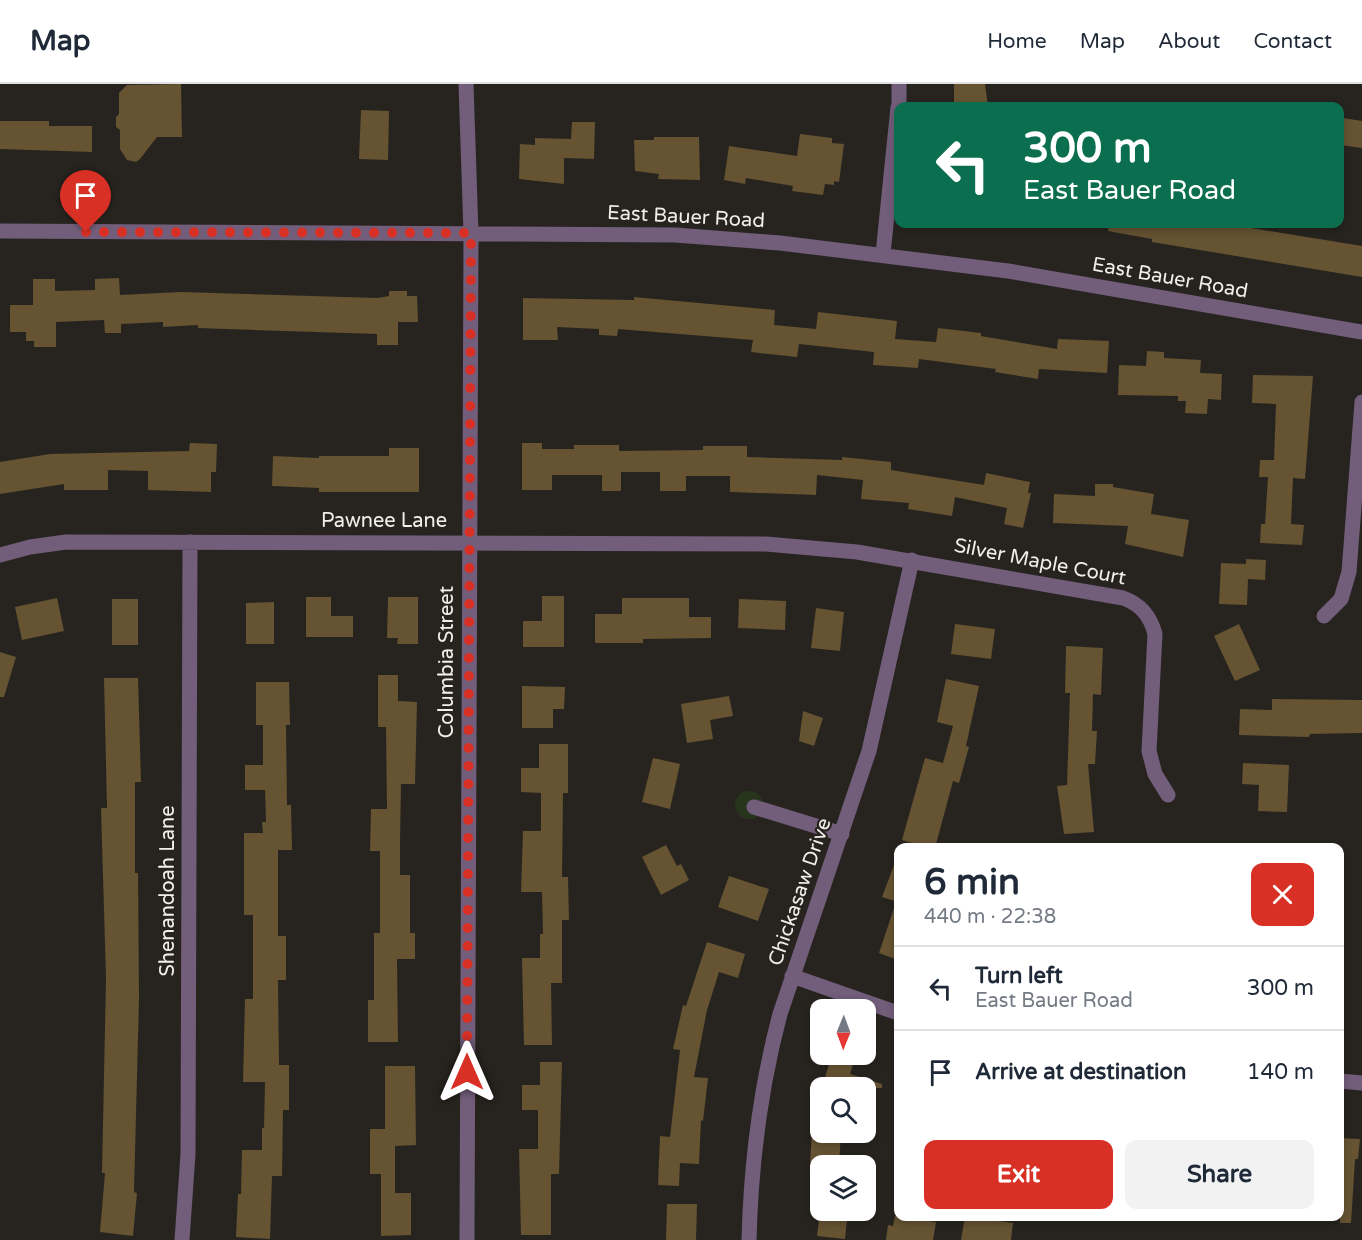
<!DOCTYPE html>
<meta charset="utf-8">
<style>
body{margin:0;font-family:"Varela Round",sans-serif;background:#f2f2f3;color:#1f2937;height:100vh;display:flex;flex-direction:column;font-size:22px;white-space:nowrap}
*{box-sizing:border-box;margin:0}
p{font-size:20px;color:#747a83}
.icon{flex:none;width:33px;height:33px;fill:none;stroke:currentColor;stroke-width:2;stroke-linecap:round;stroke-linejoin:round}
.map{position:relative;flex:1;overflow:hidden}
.details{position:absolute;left:894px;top:759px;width:450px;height:378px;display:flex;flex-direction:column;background:#fff;border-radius:12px;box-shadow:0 3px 9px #0003}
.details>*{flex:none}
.top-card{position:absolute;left:894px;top:18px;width:450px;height:126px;border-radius:12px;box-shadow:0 3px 9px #0003;background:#0b6e4f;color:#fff;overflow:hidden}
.needle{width:39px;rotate:181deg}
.fabs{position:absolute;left:810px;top:915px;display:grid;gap:12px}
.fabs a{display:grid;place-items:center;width:66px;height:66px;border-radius:12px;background:#fff;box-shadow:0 3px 9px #0003;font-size:30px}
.pin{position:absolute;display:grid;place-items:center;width:51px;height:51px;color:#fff;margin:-62px -26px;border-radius:50% 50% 50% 0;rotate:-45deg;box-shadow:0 0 6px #0007}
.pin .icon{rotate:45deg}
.me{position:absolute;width:66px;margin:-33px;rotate:0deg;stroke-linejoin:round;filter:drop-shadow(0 0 4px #0008)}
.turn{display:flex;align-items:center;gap:21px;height:126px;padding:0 30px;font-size:27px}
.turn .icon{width:78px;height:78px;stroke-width:2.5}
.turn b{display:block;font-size:42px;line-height:51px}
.round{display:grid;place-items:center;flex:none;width:63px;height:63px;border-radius:12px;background:#f2f2f3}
.head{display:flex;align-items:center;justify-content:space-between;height:102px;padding:0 30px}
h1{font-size:36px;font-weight:700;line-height:45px}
.primary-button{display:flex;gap:12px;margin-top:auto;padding:12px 30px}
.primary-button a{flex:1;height:69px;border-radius:12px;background:#d93025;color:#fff;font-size:24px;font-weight:700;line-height:69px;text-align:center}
.primary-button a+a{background:#f2f2f3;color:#1f2937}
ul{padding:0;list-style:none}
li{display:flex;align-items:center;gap:18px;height:84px;padding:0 30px;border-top:2px solid #e0e1e3}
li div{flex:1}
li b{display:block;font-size:22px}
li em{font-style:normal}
header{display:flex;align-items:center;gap:36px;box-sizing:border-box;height:84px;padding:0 30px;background:#fff;border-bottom:2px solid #e0e1e3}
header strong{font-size:28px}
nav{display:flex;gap:33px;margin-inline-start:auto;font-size:21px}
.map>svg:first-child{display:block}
</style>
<header>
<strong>Map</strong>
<nav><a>Home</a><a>Map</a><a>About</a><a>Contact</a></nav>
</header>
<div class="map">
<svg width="1362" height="1156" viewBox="0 0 1362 1156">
<rect width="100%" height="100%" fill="#27241f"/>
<path fill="#28351d" d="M735 721a14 14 0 1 1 28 0a14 14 0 1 1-28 0Z"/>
<path fill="#655332" d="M181 0 182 53H157L140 75 136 78 127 76 120 65V46L116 43V33L119 30V9L127 1Z
M954 0H985L988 22H954Z
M361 26 389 27 388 76 359 75Z
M1343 34 1362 37V64L1340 61Z
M0 37H49V42H92V68L0 65Z
M572 38H595L594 75 564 74V100L519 95 520 60 535 61V54L571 55Z
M800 50 832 54V59L844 60 839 98 834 97V101L825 100 823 111 792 107 793 102 746 94 745 100 724 96 729 62 797 72Z
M654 53H699L700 96 658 95 659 90 635 87 634 56H654Z
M1109 140H1226L1362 162V193L1152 158V155L1108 147Z
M119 194 120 211 181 208 377 214 389 212V207H407V212H417L418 238H398V261H377V250L198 244V241L163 243V238L121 240V249H105L104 236 56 238V263H34V257H26V248H10V221H33V195H55V207L95 206V195Z
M634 213 775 226 774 241 816 245 818 228 897 237 895 255 936 258 938 244 981 249V252L1057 265 1058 255 1109 257 1107 289 1039 285 1038 295 995 288 996 285 919 275 918 284 873 281 874 268 799 260 797 273 751 268 753 256 618 245 617 252 599 251V245L557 243 558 256H523V214L634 216Z
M1147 267 1164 268V274L1201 276 1200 289 1222 290 1221 316 1208 315 1207 330 1185 329 1186 317H1178V312L1118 311 1119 281 1146 282Z
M1253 291 1313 292 1305 395 1293 394 1291 440 1304 441 1302 461 1260 459 1261 440H1265L1268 393H1259L1260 376H1274L1276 320 1252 319Z
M190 359 217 360 216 388H211V408L148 406V387L108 386V406H64V400L0 410V378L50 370 189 367Z
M522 359H542V365H574V361H619V367L703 366V362H747V373L842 376V373L891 378V386L984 401 986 389 1030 398 1028 409H1031L1023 444 1004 440 1007 424 955 413 952 432 908 425 909 419 861 415 863 396 817 391 816 411 730 408V392H686V407H660V388H621V407H602V391H552V406H522Z
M389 364H419V408H319V404L272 402 273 372 319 374V372H389Z
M1095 400H1113V403L1154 410 1151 430 1189 436 1183 473 1125 460 1128 442 1053 439 1054 410 1095 412Z
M1246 475 1266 476 1265 496 1248 495 1247 521 1219 520 1221 479 1246 480Z
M542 512H564V563H523V537H542Z
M306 513H331V532H353V553H306Z
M388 513H418V560H397L398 554H387Z
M57 514 64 547 22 556 15 523Z
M622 514H689V533H711V554L643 555V559H595V530H622Z
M112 515H138V561H112Z
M739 515 786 517 785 546 738 544Z
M274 518V560H246V519Z
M816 524 844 528 840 567 811 564Z
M955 540 995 545 991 575 951 570Z
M1239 540 1260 586 1235 597 1214 552Z
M1066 562 1103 564 1101 611 1093 610 1092 647H1097L1095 680H1088L1094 748 1064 750 1057 702 1067 701 1070 609H1065Z
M0 568 16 573 4 613H0Z
M378 591H398V617L417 618 415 700H401L400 758V791H410V849H415V875H397L398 958H368V916H374V849H380V767H370L371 725H387L386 643H378Z
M104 594H138L141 698H135V789H138L139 914 134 1108 137 1109 133 1152 100 1148 105 1089H102L106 894 101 724H107Z
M946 595 979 602 966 662 969 663 959 699 953 697 935 764H928L902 756 925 674 943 679 953 642 937 638Z
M256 598H289L290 641H286L287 721H291L292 766H278V852H286V896H278L279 981H289V1026H283L282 1092H272L270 1155 236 1153 238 1110H241L242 1066H262V1044H264L265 998H243L245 915H253V831H244V749H263L262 738H266L265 706H245V681H263V641H256Z
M522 602 565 603 564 625H553V644H522Z
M729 612 733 632 710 636 713 655 687 659 681 620Z
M1272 615 1362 616V649L1310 650 1309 653 1239 651 1240 625 1272 626Z
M803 627 823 634 814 662 799 657Z
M539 660H568V709H563L562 793H568L569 836H562V899H551L552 961H524L522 874H540V850H543L542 808H521L523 747H541V709L521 708V684H539Z
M653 674 680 680 670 725 642 718Z
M1243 679 1289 681 1287 728 1258 727 1259 701 1242 700Z
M666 761 677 782 681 780 689 796 661 811 642 773Z
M897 773 898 774V818L882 813Z
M729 792 769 805 758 837 718 823Z
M896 818 898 819V876L879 869Z
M707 858 745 870 738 894 719 888 707 926 694 993 708 994 703 1037 701 1036 699 1080 680 1079 679 1102 658 1101 660 1052 670 1053 680 966 673 965 683 921 686 922Z
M832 970 854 977 850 990 882 1000V1004H822Z
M540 978H562L559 1090H551V1151H521L519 1065H538V1026H522V1001H540Z
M385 982H415L416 1061 395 1062V1109H411V1151L381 1152V1090H370V1045H385Z
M812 1048H841L839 1081 810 1079Z
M1340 1054 1360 1055 1358 1075H1355L1351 1139H1340Z
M667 1120H697L696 1156H666Z
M820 1126H848L845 1155 817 1152Z
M895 1132 936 1138 933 1156H886L888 1141 893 1142Z
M965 1132 1013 1139 1011 1156H961Z"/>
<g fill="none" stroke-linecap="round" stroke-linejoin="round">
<path stroke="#725d7a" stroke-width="15" d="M466 0 471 149 467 1156
M899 22V0
M0 147 675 151 780 159 1008 187 1362 248
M883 170 898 23
M0 471 30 463 66 458 766 460 857 468 1123 514C1140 520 1150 531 1155 550L1149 667 1155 690 1168 711
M1324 532 1341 515 1349 488 1362 318
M754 723 842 750
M792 892 898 929
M1340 997 1362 999
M182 1156 188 1070 190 458
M749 1156C751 1078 760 1005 780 930L869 667 912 476"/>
</g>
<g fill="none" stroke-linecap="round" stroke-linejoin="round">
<path stroke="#d93025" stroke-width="10" stroke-dasharray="0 18" d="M86 148 471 149 467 988"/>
</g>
<g text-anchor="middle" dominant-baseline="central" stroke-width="4.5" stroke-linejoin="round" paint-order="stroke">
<g font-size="20" fill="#f1efec" stroke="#27241f">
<text transform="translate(686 133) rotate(3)">East Bauer Road</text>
<text transform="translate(1170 194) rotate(10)">East Bauer Road</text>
<text x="384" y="437">Pawnee Lane</text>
<text transform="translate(1040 478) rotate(11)">Silver Maple Court</text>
<text transform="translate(447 578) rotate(-90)">Columbia Street</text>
<text transform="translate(168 807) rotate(-90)">Shenandoah Lane</text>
<text transform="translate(800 808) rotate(-71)">Chickasaw Drive</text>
</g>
</g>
</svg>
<div class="fabs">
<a><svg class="needle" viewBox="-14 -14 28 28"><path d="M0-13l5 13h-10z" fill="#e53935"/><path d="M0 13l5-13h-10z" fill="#747a83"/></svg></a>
<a><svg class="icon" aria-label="search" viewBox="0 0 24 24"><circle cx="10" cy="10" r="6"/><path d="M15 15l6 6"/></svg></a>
<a><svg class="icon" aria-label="layers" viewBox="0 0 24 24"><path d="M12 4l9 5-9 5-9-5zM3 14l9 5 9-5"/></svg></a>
</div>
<div class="pin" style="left:86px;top:148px;background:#d93025"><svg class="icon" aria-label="arrive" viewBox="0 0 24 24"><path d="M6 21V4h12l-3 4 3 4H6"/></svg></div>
<svg class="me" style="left:467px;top:988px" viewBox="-20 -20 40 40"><path d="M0-17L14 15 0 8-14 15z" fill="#d93025" stroke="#fff" stroke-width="4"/></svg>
<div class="top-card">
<div class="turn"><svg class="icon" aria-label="left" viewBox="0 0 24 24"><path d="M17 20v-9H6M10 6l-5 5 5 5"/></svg><div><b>300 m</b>East Bauer Road</div></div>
</div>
<section class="details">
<div class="head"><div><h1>6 min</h1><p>440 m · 22:38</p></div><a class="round" style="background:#d93025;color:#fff"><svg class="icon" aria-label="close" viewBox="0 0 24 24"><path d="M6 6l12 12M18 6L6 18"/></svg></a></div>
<ul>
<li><svg class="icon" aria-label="left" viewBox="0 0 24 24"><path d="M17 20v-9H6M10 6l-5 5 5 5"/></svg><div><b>Turn left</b><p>East Bauer Road</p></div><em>300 m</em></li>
<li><svg class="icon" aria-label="arrive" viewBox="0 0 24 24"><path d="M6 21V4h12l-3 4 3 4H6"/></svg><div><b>Arrive at destination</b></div><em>140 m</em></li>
</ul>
<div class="primary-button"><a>Exit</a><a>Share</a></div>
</section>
</div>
